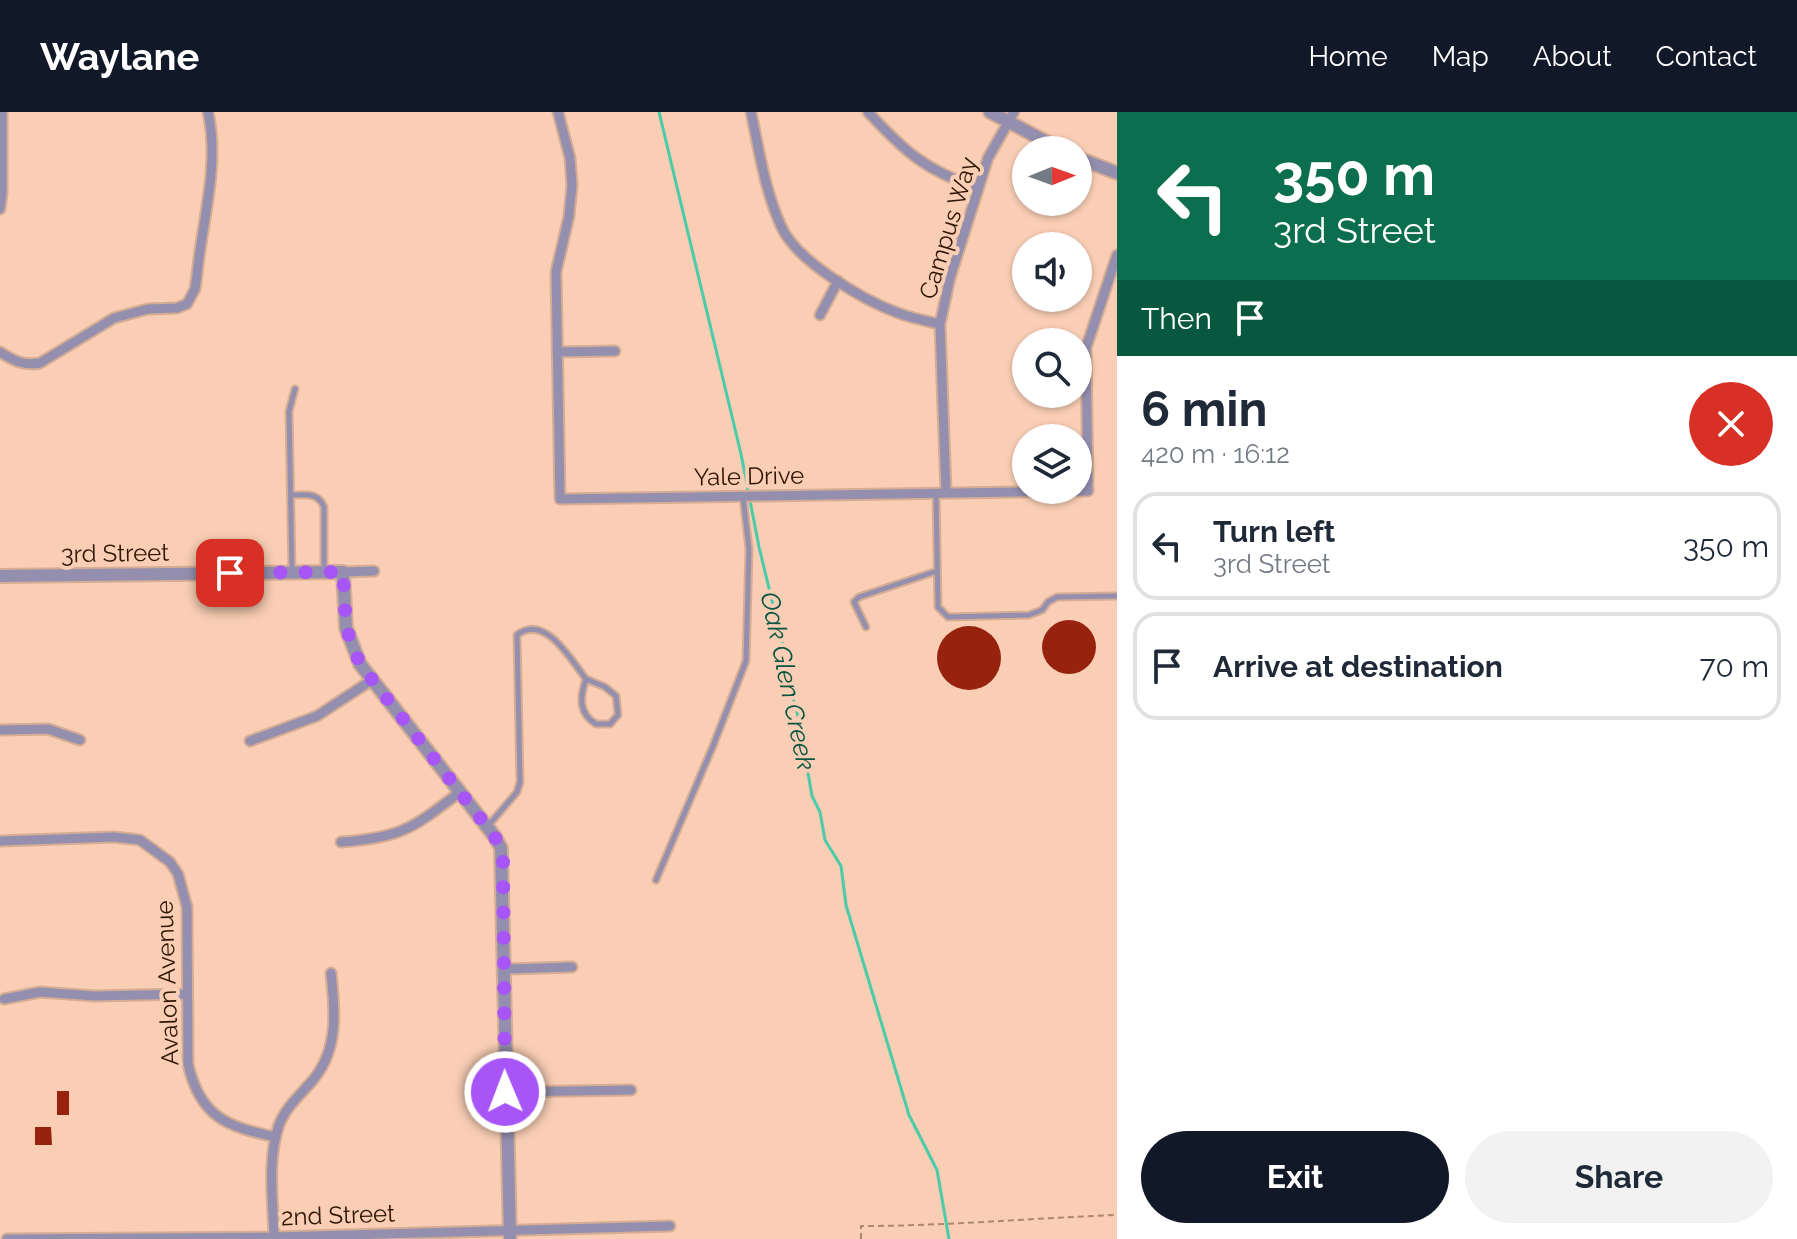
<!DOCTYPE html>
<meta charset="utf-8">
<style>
body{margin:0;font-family:Raleway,sans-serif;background:#f2f2f3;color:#1f2937;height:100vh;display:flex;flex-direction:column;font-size:30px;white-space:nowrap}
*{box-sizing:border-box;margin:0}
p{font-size:26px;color:#747a83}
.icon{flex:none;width:44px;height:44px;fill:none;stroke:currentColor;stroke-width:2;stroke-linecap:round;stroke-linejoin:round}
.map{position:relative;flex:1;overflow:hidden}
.panel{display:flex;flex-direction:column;background:#fff;width:680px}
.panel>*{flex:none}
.guide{background:#0b6e4f;color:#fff;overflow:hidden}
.needle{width:52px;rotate:89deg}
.tools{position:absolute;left:1012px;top:24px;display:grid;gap:16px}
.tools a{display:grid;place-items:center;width:80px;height:80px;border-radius:50%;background:#fff;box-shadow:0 2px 6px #0004;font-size:40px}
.pin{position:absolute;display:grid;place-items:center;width:68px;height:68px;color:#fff;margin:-34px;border-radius:16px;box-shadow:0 4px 12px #0006}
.me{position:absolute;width:88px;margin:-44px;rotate:359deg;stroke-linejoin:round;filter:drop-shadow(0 0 6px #0008)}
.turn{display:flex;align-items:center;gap:28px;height:168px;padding:0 24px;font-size:36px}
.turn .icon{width:104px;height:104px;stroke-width:2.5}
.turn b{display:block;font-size:56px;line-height:68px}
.then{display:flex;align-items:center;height:76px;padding:0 24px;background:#0003;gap:16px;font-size:30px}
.round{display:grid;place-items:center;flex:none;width:84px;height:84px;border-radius:42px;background:#f2f2f3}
.head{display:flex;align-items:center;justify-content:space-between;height:136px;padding:0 24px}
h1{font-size:48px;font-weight:700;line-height:60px}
.button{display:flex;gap:16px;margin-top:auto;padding:16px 24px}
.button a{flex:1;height:92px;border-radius:48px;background:#111827;color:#fff;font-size:32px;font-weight:700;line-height:92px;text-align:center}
.button a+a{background:#f2f2f3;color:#1f2937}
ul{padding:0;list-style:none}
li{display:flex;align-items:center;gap:24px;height:108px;margin:0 16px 12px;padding:0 8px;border:4px solid #e0e1e3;border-radius:24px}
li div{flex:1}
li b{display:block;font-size:30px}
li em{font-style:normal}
header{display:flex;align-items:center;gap:48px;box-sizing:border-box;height:112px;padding:0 40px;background:#111827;color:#fff}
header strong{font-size:38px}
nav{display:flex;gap:44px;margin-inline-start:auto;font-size:28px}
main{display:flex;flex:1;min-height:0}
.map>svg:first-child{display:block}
</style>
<header>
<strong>Waylane</strong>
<nav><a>Home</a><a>Map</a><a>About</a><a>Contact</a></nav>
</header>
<main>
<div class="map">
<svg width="1117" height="1127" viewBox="0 0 1117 1127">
<rect width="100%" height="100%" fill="#f9ceb4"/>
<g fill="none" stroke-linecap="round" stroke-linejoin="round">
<path stroke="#4acba9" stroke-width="3" d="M659 0 741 342 759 435 785 542 787 565 798 604 812 684 820 700 825 728 841 754 846 793 909 1003 937 1058 949 1127"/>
</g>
<path fill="#97230f" d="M1042 535a27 27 0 1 1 54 0a27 27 0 1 1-54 0Z
M937 546a32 32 0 1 1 64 0a32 32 0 1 1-64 0Z
M57 979H69V1003H57Z
M35 1015H51L52 1033H35Z"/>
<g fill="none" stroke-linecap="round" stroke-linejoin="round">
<g stroke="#d5ad94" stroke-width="9">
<path id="service" d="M936 381 938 495 948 505 1029 503 1042 498 1048 490 1057 485 1117 484
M291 383C305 383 318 380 324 395V460
M292 459 289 299 295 277
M866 515 854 490 859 485 937 459
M488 714 517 680 520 670 517 523C545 501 571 548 586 567 580 585 578 601 596 612H610L618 603 616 584 605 575 586 567
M656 768 713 634 746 549 749 437 743 385"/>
</g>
<g stroke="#d5ad94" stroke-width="13">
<path id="minor" d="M558 0 570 46 572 73 569 104 556 160 560 387 1088 379 1086 236 1117 143
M751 0C759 38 765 79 781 114 796 149 863 188 898 201 911 206 926 209 940 212
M868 0C904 39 926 59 978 76
M0 97 2 81V0
M820 203 838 169
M0 240C14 249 24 254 40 251L114 206 148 197 177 196 187 192 195 177 197 163C202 109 220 54 208 0
M557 240 615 239
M946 380 940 212 950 166 988 46 1014 0
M343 460 374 459
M0 618 48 617 80 628
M250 629 317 604 372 568
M0 729 114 725 140 728 170 750 178 762 187 795 188 952C200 1005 227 1015 276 1025
M341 730C401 726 413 716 460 680
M504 857 572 855
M4 887 40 880 95 884 187 882
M505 980 631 978
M274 1125C273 1089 267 1047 279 1013 285 996 301 982 313 968 339 937 335 898 331 861
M7 1127 274 1125 670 1114"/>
</g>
<g stroke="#d5ad94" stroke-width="16">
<path id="tertiary" d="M990 0 1062 38
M1078 46 1117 61
M0 464 343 460 346 516 360 552 495 725 501 736 510 1127"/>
</g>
<path stroke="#ab8771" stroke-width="2" stroke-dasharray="6 4" stroke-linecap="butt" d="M861 1127V1114C947 1114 1032 1106 1117 1103"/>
<use href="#service" stroke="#948fae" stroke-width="5"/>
<use href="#minor" stroke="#948fae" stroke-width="9"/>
<use href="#tertiary" stroke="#948fae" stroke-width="12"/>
</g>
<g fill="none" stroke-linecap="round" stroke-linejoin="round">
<path stroke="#a855f7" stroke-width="14" stroke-dasharray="0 25.2" d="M230 461 343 460 346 516 360 552 495 725 503 748 505 980"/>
</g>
<g text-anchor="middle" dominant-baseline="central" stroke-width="8" stroke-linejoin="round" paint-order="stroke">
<g font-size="24" fill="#2f1605" stroke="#f9ceb4">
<text transform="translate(948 116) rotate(-73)">Campus Way</text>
<text transform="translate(749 364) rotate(-1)">Yale Drive</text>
<text transform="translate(115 441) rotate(-1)">3rd Street</text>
<text transform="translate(167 871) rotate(-92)">Avalon Avenue</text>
<text transform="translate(338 1103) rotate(-2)">2nd Street</text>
</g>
<g font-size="26" font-style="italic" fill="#085442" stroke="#f9ceb4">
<text transform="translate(788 569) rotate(78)">Oak Glen Creek</text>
</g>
</g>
</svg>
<div class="tools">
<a><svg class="needle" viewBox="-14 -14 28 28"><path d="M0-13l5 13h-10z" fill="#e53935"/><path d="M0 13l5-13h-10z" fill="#747a83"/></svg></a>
<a><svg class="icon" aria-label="sound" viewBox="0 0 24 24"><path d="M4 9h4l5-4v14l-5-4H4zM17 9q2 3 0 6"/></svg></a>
<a><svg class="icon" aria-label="search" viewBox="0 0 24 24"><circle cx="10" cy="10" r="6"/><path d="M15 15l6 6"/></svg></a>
<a><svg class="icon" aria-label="layers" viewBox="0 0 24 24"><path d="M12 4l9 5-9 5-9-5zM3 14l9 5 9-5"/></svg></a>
</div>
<div class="pin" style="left:230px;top:461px;background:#d93025"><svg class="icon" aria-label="arrive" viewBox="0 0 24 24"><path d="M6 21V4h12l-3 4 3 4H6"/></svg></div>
<svg class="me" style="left:505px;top:980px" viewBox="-20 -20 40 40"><circle r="17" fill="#a855f7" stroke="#fff" stroke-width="3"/><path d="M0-11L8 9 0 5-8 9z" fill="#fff"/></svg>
</div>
<section class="panel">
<div class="guide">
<div class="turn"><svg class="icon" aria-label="left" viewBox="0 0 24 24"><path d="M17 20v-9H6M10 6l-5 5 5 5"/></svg><div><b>350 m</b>3rd Street</div></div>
<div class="then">Then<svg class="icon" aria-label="arrive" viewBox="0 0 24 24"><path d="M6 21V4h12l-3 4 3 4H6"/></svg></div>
</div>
<div class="head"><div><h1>6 min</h1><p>420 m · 16:12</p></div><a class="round" style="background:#d93025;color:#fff"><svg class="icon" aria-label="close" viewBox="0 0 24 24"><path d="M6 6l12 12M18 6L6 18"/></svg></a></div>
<ul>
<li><svg class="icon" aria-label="left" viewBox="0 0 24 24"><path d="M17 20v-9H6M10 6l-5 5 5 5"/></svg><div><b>Turn left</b><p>3rd Street</p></div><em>350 m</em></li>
<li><svg class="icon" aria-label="arrive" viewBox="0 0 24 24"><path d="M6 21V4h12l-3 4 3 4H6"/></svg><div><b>Arrive at destination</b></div><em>70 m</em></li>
</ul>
<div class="button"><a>Exit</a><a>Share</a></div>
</section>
</main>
